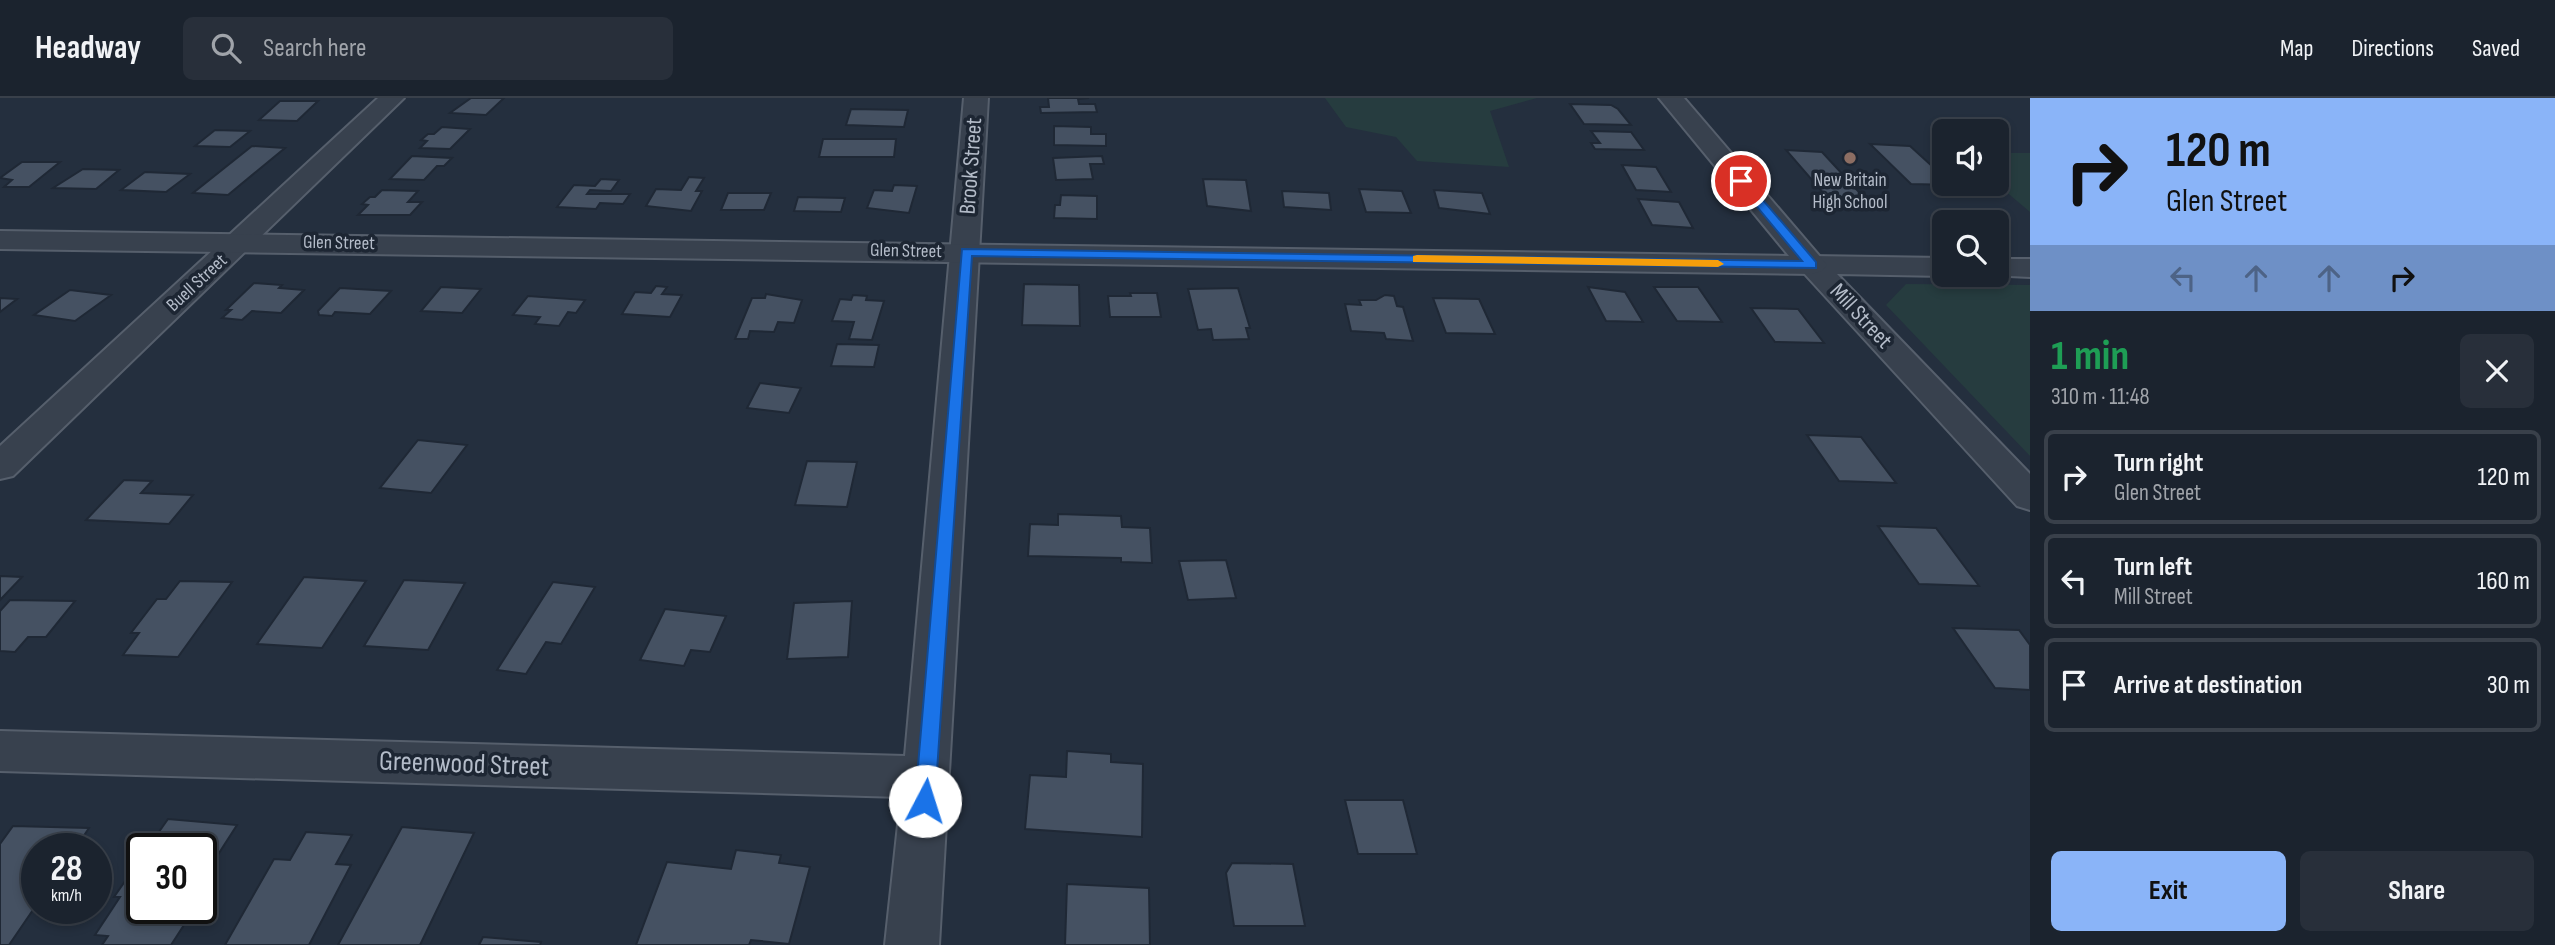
<!DOCTYPE html>
<meta charset="utf-8">
<style>
body{margin:0;font-family:"Sofia Sans Condensed",sans-serif;background:#282f3a;color:#f1f3f6;height:100vh;display:flex;flex-direction:column;font-size:26px;white-space:nowrap}
*{box-sizing:border-box;margin:0}
p{font-size:23px;color:#a0a4aa}
.icon{flex:none;width:38px;height:38px;fill:none;stroke:currentColor;stroke-width:2;stroke-linecap:round;stroke-linejoin:round}
.map{position:relative;flex:1;overflow:hidden}
.details{display:flex;flex-direction:column;background:#1b232e;width:525px}
.details>*{flex:none}
.hud{background:#8ab4f8;color:#111;overflow:hidden}
.controls{position:absolute;left:1932px;top:21px;display:grid;gap:14px}
.controls a{display:grid;place-items:center;width:77px;height:77px;border-radius:10px;background:#1b232e;box-shadow:0 4px 10px #0003,0 0 0 2px #39404a;font-size:35px}
.speed{position:absolute;left:21px;top:735px;display:flex;gap:14px;font-size:35px;font-weight:700;text-align:center}
.speed>*{display:grid;place-content:center;width:91px;height:91px;border-radius:50%;background:#1b232e;box-shadow:0 4px 10px #0003,0 0 0 2px #39404a;line-height:1}
.speed small{font-size:18px;font-weight:400}
.speed .limit{border:4px solid #111;border-radius:10px;background:#fff;color:#111}
.pin{position:absolute;display:grid;place-items:center;width:60px;height:60px;color:#fff;margin:-30px;border:4px solid #fff;border-radius:50%;box-shadow:0 2px 7px #0007}
.me{position:absolute;width:77px;margin:-38px;rotate:5deg;stroke-linejoin:round;filter:drop-shadow(0 0 5px #0008)}
.turn{display:flex;align-items:center;gap:24px;height:147px;padding:0 21px;font-size:32px}
.turn .icon{width:91px;height:91px;stroke-width:2.5}
.turn b{display:block;font-size:49px;line-height:60px}
.lanes{display:flex;align-items:center;height:66px;padding:0 21px;background:#0003;justify-content:center;gap:35px;direction:ltr}
.lanes .off{opacity:.35}
.round{display:grid;place-items:center;flex:none;width:74px;height:74px;border-radius:10px;background:#282f3a}
.headline{display:flex;align-items:center;justify-content:space-between;height:119px;padding:0 21px}
h1{font-size:42px;font-weight:700;line-height:52px;color:#1e9e55}
.action{display:flex;gap:14px;margin-top:auto;padding:14px 21px}
.action a{flex:1;height:80px;border-radius:10px;background:#8ab4f8;color:#111;font-size:28px;font-weight:700;line-height:80px;text-align:center}
.action a+a{background:#282f3a;color:#f1f3f6}
ul{padding:0;list-style:none}
li{display:flex;align-items:center;gap:21px;height:94px;margin:0 14px 10px;padding:0 7px;border:4px solid #39404a;border-radius:10px}
li div{flex:1}
li b{display:block;font-size:26px}
li em{font-style:normal}
header{display:flex;align-items:center;gap:42px;box-sizing:border-box;height:98px;padding:0 35px;background:#1b232e;border-bottom:2px solid #39404a}
header strong{font-size:33px}
nav{display:flex;gap:38px;margin-inline-start:auto;font-size:24px}
.search{width:490px;height:63px;background:#282f3a;display:flex;align-items:center;gap:18px;box-sizing:border-box;padding:0 24px;border-radius:10px;color:#a0a4aa;font-size:26px}
main{display:flex;flex:1;min-height:0}
.map>svg:first-child{display:block}
</style>
<header>
<strong>Headway</strong>
<div class="search"><svg class="icon" aria-label="search" viewBox="0 0 24 24"><circle cx="10" cy="10" r="6"/><path d="M15 15l6 6"/></svg>Search here</div>
<nav><a>Map</a><a>Directions</a><a>Saved</a></nav>
</header>
<main>
<div class="map">
<svg width="2030" height="847" viewBox="0 0 2030 847">
<rect width="100%" height="100%" fill="#242f3e"/>
<path fill="#263c3f" d="M1325 0H1537L1490 13 1509 69 1417 63 1396 39 1346 29Z
M1997 55H2030V114L1997 86Z
M1906 186 2030 187V358L1886 207Z"/>
<path fill="#455162" stroke="#1f2835" stroke-width="2" d="M471 0H504L486 17 450 15Z
M1048 0H1089L1078 1 1079 6H1095L1097 14 1041 15 1040 9H1049Z
M280 3H318L297 23 259 22Z
M1570 6 1611 7 1618 11 1631 27 1584 26Z
M851 11 908 12 904 29 846 27Z
M1054 28 1091 29V36H1106V48L1054 47Z
M442 29 470 31 450 51 420 50 427 43 421 42 428 36H434Z
M215 32 250 33 230 49 195 48Z
M1591 33 1631 34 1644 52 1595 51 1591 45H1600Z
M823 41H896L894 59H819Z
M1870 46 1910 48 1944 79V86L1953 87 1911 86Z
M252 48 285 50 228 97 193 95Z
M1786 52 1822 54 1870 106 1831 104Z
M412 58 452 60 444 68H437L424 82 390 81Z
M1102 58 1104 66H1090L1093 81 1056 82 1053 60Z
M22 64H60L29 89H4L12 82 0 80Z
M1622 67 1656 69 1671 94 1636 92Z
M83 71 119 72 96 91 53 90Z
M145 74 190 76 166 94 121 92Z
M689 79 704 80 696 93H702L691 113 646 108 656 91 681 92Z
M601 81 619 82 611 93 590 92 587 96H630L623 106 600 105 596 111 557 109 574 87 595 88Z
M1203 81 1246 82 1251 113 1207 108Z
M894 87 917 88 909 115 867 110 874 92 892 93Z
M1359 91 1402 93 1411 115 1366 114Z
M382 92 418 93 408 104H422L410 117H358L368 107 362 106 370 99H375Z
M1434 92 1482 95 1490 116 1439 110Z
M1282 93 1329 95 1331 112 1284 109Z
M728 95H771L764 112H721Z
M1061 97 1097 98V121L1054 120 1055 107H1060Z
M798 99 845 100 841 114 794 113Z
M1638 101 1679 104 1693 130 1652 127Z
M254 185 282 187 279 190 304 192 281 215 252 213 242 222 222 220 231 212H226Z
M1024 186 1079 187 1080 228 1022 227Z
M656 188 667 189 662 196 682 197 670 219 622 216 635 194 651 195Z
M441 189 481 191 462 215 421 213Z
M1588 189 1625 194 1643 224 1606 223Z
M1654 189H1698L1722 224 1677 223Z
M340 190 391 193 370 216 335 214 332 218 319 217 318 213Z
M1238 190 1250 230H1246L1249 241 1213 242 1211 231 1198 232 1188 191Z
M70 192 111 197 75 223 34 217Z
M1130 195H1157L1161 219H1110L1108 198H1131Z
M766 196 802 202 794 225 778 224 774 234 750 233 748 241H735L752 200H765Z
M853 197 867 198 866 202 884 203 872 242 849 241 854 224 832 223 840 201 851 202Z
M1385 197 1394 198 1397 208 1403 209 1413 243 1386 241 1384 235 1351 233 1345 206 1361 207 1359 202H1376Z
M528 198 585 202 576 215 568 214 559 228 535 226 540 219 513 217Z
M0 200 17 201 0 214Z
M1433 200 1479 201 1495 236 1446 235Z
M1751 210 1798 211 1824 245 1775 244Z
M837 246 879 247 874 269 831 268Z
M760 285 801 290 789 315 747 310Z
M1807 337 1861 339 1896 385 1839 383Z
M418 342 467 347 431 395 380 390Z
M807 363 857 364 847 409 795 407Z
M124 382 152 383 141 395 193 397 169 426 86 422Z
M1058 416 1121 418 1122 429 1150 430 1152 465 1121 464V460L1028 458 1030 426 1058 427Z
M1878 428 1936 430 1979 488 1919 486Z
M1226 462 1236 500 1188 502 1179 463Z
M0 478 22 479 0 502Z
M304 479 366 483 322 550 257 546Z
M404 482 465 485 428 552 364 548Z
M180 483 232 484 178 559 123 557 139 535H131L157 501H166Z
M553 484 595 489 561 546 546 544 526 576 497 572Z
M10 502 75 503 46 539H28L15 554 0 553V513Z
M852 503 848 559 787 561 794 505Z
M665 511 726 518 710 554 691 552 684 568 640 562Z
M1953 530 2019 532 2030 547V592L1995 590Z
M1067 653 1111 656V664L1143 666 1142 739 1025 731 1030 677 1066 679Z
M1345 702H1403L1417 756H1358Z
M168 721 237 727 201 783V751H147Z
M13 728 89 730 75 751H37V806L9 847H0V746Z
M402 729 474 735 420 847H338Z
M306 734 352 737 336 766 351 767 309 847H225L274 761 290 762Z
M736 752 781 757 779 765 810 769 789 846 751 842 749 847H636L667 764 731 771Z
M142 759V810H195L171 847H102L108 838 95 837 120 799H114Z
M1232 765 1293 766 1305 828H1234L1226 775Z
M1067 786 1149 790 1150 847H1065Z
M483 839 541 844 540 847H479Z"/>
<g fill="none" stroke-linecap="round" stroke-linejoin="round">
<g stroke="#565f6c" stroke-width="4">
<path id="minor" d="M378 0H404L13 378 0 381V348Z
M964 0H988L939 847H885L901 699 0 673V633L905 658Z
M1812 158 1944 160V177H1949L1944 178 1837 176 2030 376V412L2017 408 1802 173 1797 167 1802 161Z
M1997 161H2030V179L1988 177H1997Z"/>
</g>
<g stroke="#565f6c" stroke-width="4">
<path id="tertiary" d="M1659 0H1684L1822 161 1827 167 1822 173 1812 176 0 151V133L1789 158Z"/>
</g>
<use href="#minor" fill="#38414e" fill-rule="evenodd"/>
<use href="#tertiary" fill="#38414e" fill-rule="evenodd"/>
</g>
<path fill="#1a73e8" stroke="#114b97" stroke-width="2" d="M1738 81H1745L1816 164V170L972 158 935 703 932 709 925 712 918 709 915 703 962 151 1802 163 1738 86Z"/>
<path fill="#f59e0b" d="M1417 157 1718 162 1724 166 1718 169 1413 164V158Z"/>
<circle fill="#8d6e63" stroke="#1d2633" stroke-width="2.5" cx="1850" cy="60" r="7"/>
<g text-anchor="middle" dominant-baseline="central" stroke-width="7" stroke-linejoin="round" paint-order="stroke">
<g font-size="19" fill="#b4bcc9" stroke="#1d2633">
<text x="1850" y="82">New Britain<tspan x="1850" dy="22">High School</tspan></text>
</g>
<g font-size="19" fill="#b4bcc9" stroke="#1d2633">
<text transform="translate(339 145) rotate(1)">Glen Street</text>
<text transform="translate(906 153) rotate(1)">Glen Street</text>
<text transform="translate(197 185) rotate(-43)">Buell Street</text>
</g>
<g font-size="23" fill="#b4bcc9" stroke="#1d2633">
<text transform="translate(971 68) rotate(-86)">Brook Street</text>
<text transform="translate(1861 218) rotate(47)">Mill Street</text>
</g>
<g font-size="28" fill="#b4bcc9" stroke="#1d2633">
<text transform="translate(464 666) rotate(2)">Greenwood Street</text>
</g>
</g>
</svg>
<div class="controls">
<a><svg class="icon" aria-label="sound" viewBox="0 0 24 24"><path d="M4 9h4l5-4v14l-5-4H4zM17 9q2 3 0 6"/></svg></a>
<a><svg class="icon" aria-label="search" viewBox="0 0 24 24"><circle cx="10" cy="10" r="6"/><path d="M15 15l6 6"/></svg></a>
</div>
<div class="speed"><div>28<small>km/h</small></div><div class="limit">30</div></div>
<div class="pin" style="left:1741px;top:83px;background:#d93025"><svg class="icon" aria-label="arrive" viewBox="0 0 24 24"><path d="M6 21V4h12l-3 4 3 4H6"/></svg></div>
<svg class="me" style="left:925px;top:703px" viewBox="-20 -20 40 40"><circle r="19" fill="#fff"/><path d="M0-13L10 11 0 6-10 11z" fill="#1a73e8"/></svg>
</div>
<section class="details">
<div class="hud">
<div class="turn"><svg class="icon" aria-label="right" viewBox="0 0 24 24"><path d="M7 20v-9h11M14 6l5 5-5 5"/></svg><div><b>120 m</b>Glen Street</div></div>
<div class="lanes"><svg class="icon off" aria-label="left" viewBox="0 0 24 24"><path d="M17 20v-9H6M10 6l-5 5 5 5"/></svg><svg class="icon off" aria-label="ahead" viewBox="0 0 24 24"><path d="M12 20V5M6 11l6-6 6 6"/></svg><svg class="icon off" aria-label="ahead" viewBox="0 0 24 24"><path d="M12 20V5M6 11l6-6 6 6"/></svg><svg class="icon" aria-label="right" viewBox="0 0 24 24"><path d="M7 20v-9h11M14 6l5 5-5 5"/></svg></div>
</div>
<div class="headline"><div><h1>1 min</h1><p>310 m · 11:48</p></div><a class="round"><svg class="icon" aria-label="close" viewBox="0 0 24 24"><path d="M6 6l12 12M18 6L6 18"/></svg></a></div>
<ul>
<li><svg class="icon" aria-label="right" viewBox="0 0 24 24"><path d="M7 20v-9h11M14 6l5 5-5 5"/></svg><div><b>Turn right</b><p>Glen Street</p></div><em>120 m</em></li>
<li><svg class="icon" aria-label="left" viewBox="0 0 24 24"><path d="M17 20v-9H6M10 6l-5 5 5 5"/></svg><div><b>Turn left</b><p>Mill Street</p></div><em>160 m</em></li>
<li><svg class="icon" aria-label="arrive" viewBox="0 0 24 24"><path d="M6 21V4h12l-3 4 3 4H6"/></svg><div><b>Arrive at destination</b></div><em>30 m</em></li>
</ul>
<div class="action"><a>Exit</a><a>Share</a></div>
</section>
</main>
